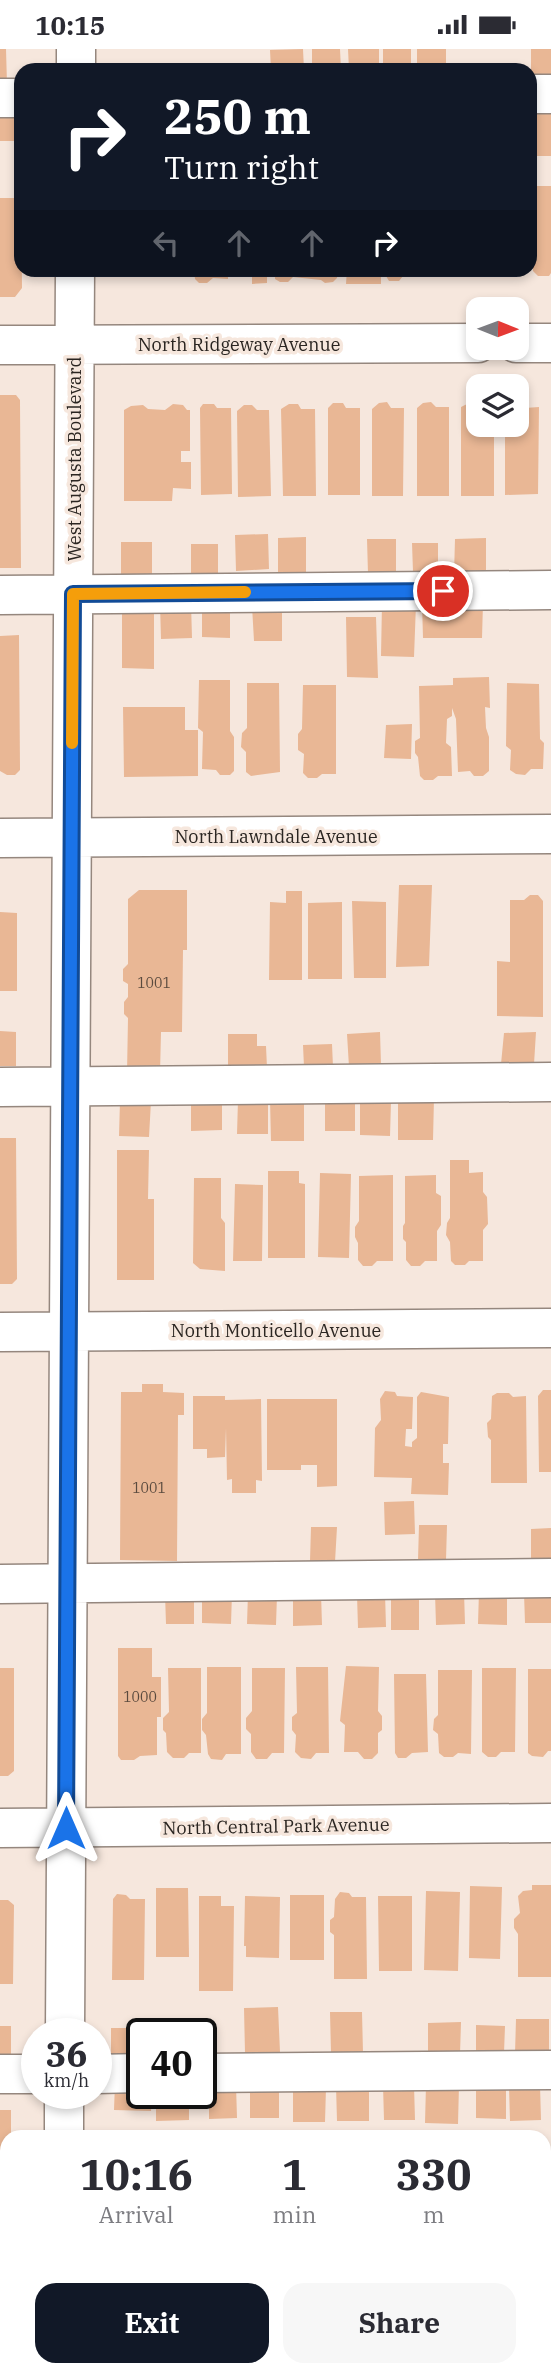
<!DOCTYPE html>
<style>
body{margin:0;font-family:"IBM Plex Serif",serif;background:#f7f7f7;color:#2b2b33;height:100vh;display:flex;flex-direction:column;font-size:26px;white-space:nowrap}
*{box-sizing:border-box;margin:0}
p{font-size:23px;color:#7c7c81}
.icon{flex:none;width:38px;height:38px;fill:none;stroke:currentColor;stroke-width:2;stroke-linecap:round;stroke-linejoin:round}
.map{position:relative;flex:1;overflow:hidden}
.sheet{position:absolute;left:0px;top:2081px;width:551px;height:247px;display:flex;flex-direction:column;background:#fff;border-radius:21px 21px 0 0;box-shadow:0 4px 10px #0003}
.sheet>*{flex:none}
.top-card{position:absolute;left:14px;top:14px;width:523px;height:214px;border-radius:21px;box-shadow:0 4px 10px #0003;background:#111827;color:#fff;overflow:hidden}
.needle{width:46px;rotate:91deg}
.controls{position:absolute;left:466px;top:248px;display:grid;gap:14px}
.controls a{display:grid;place-items:center;width:63px;height:63px;border-radius:14px;background:#fff;box-shadow:0 4px 10px #0003;font-size:35px}
.speed{position:absolute;left:21px;top:1969px;display:flex;gap:14px;font-size:35px;font-weight:700;text-align:center}
.speed>*{display:grid;place-content:center;width:91px;height:91px;border-radius:50%;background:#fff;box-shadow:0 4px 10px #0003;line-height:1}
.speed small{font-size:18px;font-weight:400}
.speed .limit{border:4px solid #111;border-radius:10px;background:#fff;color:#111}
.pin{position:absolute;display:grid;place-items:center;width:60px;height:60px;color:#fff;margin:-30px;border:4px solid #fff;border-radius:50%;box-shadow:0 2px 7px #0007}
.me{position:absolute;width:77px;margin:-38px;rotate:0deg;stroke-linejoin:round;filter:drop-shadow(0 0 5px #0008)}
.turn{display:flex;align-items:center;gap:24px;height:147px;padding:0 35px;font-size:32px}
.turn .icon{width:91px;height:91px;stroke-width:2.5}
.turn b{display:block;font-size:49px;line-height:60px}
.lanes{display:flex;align-items:center;height:66px;padding:0 35px;background:#0003;justify-content:center;gap:35px;direction:ltr}
.lanes .off{opacity:.35}
.eta{display:flex;justify-content:space-evenly;align-items:center;height:119px;text-align:center}
.eta b{font-size:42px;font-weight:800;line-height:49px}
.primary-button{display:flex;gap:14px;margin-top:auto;padding:14px 35px}
.primary-button a{flex:1;height:80px;border-radius:21px;background:#111827;color:#fff;font-size:28px;font-weight:800;line-height:80px;text-align:center}
.primary-button a+a{background:#f7f7f7;color:#2b2b33}
.status{display:flex;justify-content:space-between;align-items:center;height:49px;padding:0 35px;background:#fff;direction:ltr}
.status svg{height:19px;fill:currentColor}
.map>svg:first-child{display:block}
</style>
<div class="status"><b>10:15</b><svg viewBox="0 0 49 12"><path d="M0 12V9h3v3zM5 12V6h3v6zM10 12V3h3v9zM15 12V0h3v12zM26 1h20v11H26zM47 4h2v5h-2z"/></svg></div>
<div class="map">
<svg width="551" height="2326" viewBox="0 0 551 2326">
<rect width="100%" height="100%" fill="#f6e7dd"/>
<path fill="#e9b795" d="M0 0H6L7 35H0Z
M303 0 304 21H271L270 1Z
M312 0H340L341 21H312Z
M348 0H379V21H349Z
M383 0H411V21H383Z
M417 0H446V21H417Z
M531 0H551V31L531 30Z
M534 60H551V107H533Z
M0 64H21V92H0Z
M533 137H551V224L549 227H538L533 222Z
M0 149H21L22 239 15 248H0Z
M194 220H228V230L213 229 207 234H199L195 230Z
M235 220H267V234L252 235V225L235 226Z
M275 220H338L337 229 333 233 325 234 321 231 293 228 288 233H280L275 230Z
M347 220H381V235H346Z
M386 220H417V227H403L399 232H389L386 227Z
M0 346H16L20 351 21 519H0Z
M387 353 391 359H404L403 447H372V360L379 354Z
M431 353 436 358H449V447H417V359L423 354Z
M333 354H343L346 359H360V446H328V359Z
M476 354 478 357V376H494V447H461V358L467 355Z
M173 355 183 356 187 361H190V402H181V413H191V440L173 439 172 452H124V361L131 357 143 356 148 360 165 361Z
M203 355H214L217 359H231L232 445 201 446 200 359Z
M289 355H298L301 360H315L316 447H283L281 360Z
M516 355H522L525 359 539 358 538 445 505 446V376H516Z
M244 356H252L257 361H269L271 447 238 448 237 362Z
M268 485 269 520 236 522 235 486Z
M306 488V525L278 526V489Z
M486 489V526L454 525 455 490Z
M367 490H396V525H368Z
M121 493H152V527L121 528Z
M412 494H438V523H413Z
M191 495H218V527H191Z
M191 554 192 589 161 590 160 555Z
M382 554 416 555 414 608 381 607Z
M422 554H483L482 589H423Z
M122 555 154 556V620L122 619Z
M202 556 230 557V589L202 588Z
M282 556V592H254L252 557Z
M346 568H376L378 629 347 628Z
M19 586 20 721 15 726H7L0 722V587Z
M489 628 490 659 485 658 486 679 489 688V722L483 727H474L470 722 458 723 456 670 452 659V667L447 670 446 694 451 698 452 727H438L433 731H424L420 727 418 708 415 704V692L420 689 419 637 453 636V629Z
M199 631H230V682L234 688V722L230 726H220L216 721 202 720 203 683 198 679Z
M247 634H279L280 723 251 727 246 723V703L241 698 242 684 247 679Z
M507 634 539 635 540 690 544 694 543 720H531L525 726 516 725 510 721 511 701 506 697Z
M303 636H336V725H322L317 729H308L303 724 304 705 298 701V685L302 680Z
M123 658H185V681H198V727L124 728Z
M412 675 411 710 384 709 386 676Z
M399 836H432L429 917 396 918Z
M139 841H187V901H183L182 983H161L160 1024H127L128 969 124 965V953L128 948V935L123 932V920L128 915V850Z
M286 842H302V931H269L270 853 286 854Z
M530 846H538L543 852V968L497 967V912L510 913V851H524Z
M352 852 386 853V929H354Z
M342 853V930H308V854Z
M0 863 17 864V942H0Z
M0 982 16 983V1017H0Z
M380 983 381 1016 349 1018 347 985Z
M536 983 534 1015H501L504 984Z
M228 985H257V997H266L267 1019H228Z
M332 995 333 1018H304L303 996Z
M325 1048H355V1082H325Z
M398 1048 434 1049 433 1091H398Z
M304 1049V1092H271L270 1050Z
M238 1051H268V1085H237Z
M120 1052H151L149 1088 119 1087Z
M222 1052V1081L191 1082V1053Z
M360 1052H391L390 1087 360 1086Z
M0 1089H16L17 1230 12 1235H0Z
M117 1101H149L148 1150H154V1231H117Z
M450 1111H469V1124L483 1123V1143L487 1148 488 1175 483 1181V1212H469L465 1216H455L451 1212 450 1193 446 1186 447 1174 450 1169Z
M268 1122H299V1134L305 1135V1209H268Z
M320 1124 351 1125 349 1209 318 1208Z
M393 1126V1212H377L372 1217H363L358 1211V1194L355 1188V1178L359 1172V1127Z
M436 1126V1144L441 1147V1176L437 1182V1212H425L420 1217H411L406 1211V1193L403 1190V1177L405 1174V1127Z
M194 1129H221V1169L225 1174V1222L200 1220 193 1214Z
M235 1135 263 1136 262 1212H233Z
M142 1335H163V1343L184 1344V1366H178L177 1512 120 1511 121 1343H142Z
M543 1341H551V1423H539L538 1347Z
M385 1342 395 1343 397 1347 413 1348 412 1380H406L405 1397 412 1398V1393L417 1389V1348L421 1343 449 1348 448 1395H443V1414H449L448 1446 411 1445 412 1429 374 1428 375 1379 381 1371 380 1350Z
M497 1344H509L513 1348 526 1347 527 1434H491V1391L488 1388 487 1374 491 1370 492 1347Z
M193 1347H225V1351L261 1350 262 1432 256 1431V1444H232V1430L227 1431 226 1379 225 1408 207 1409V1400H193Z
M267 1350H337V1437L317 1438V1416H301V1421H267Z
M414 1452 415 1485 385 1486 384 1453Z
M419 1476H447L446 1511H418Z
M311 1478H337L335 1513 310 1512Z
M551 1479V1510L531 1511V1480Z
M479 1542 507 1543V1576L478 1575Z
M202 1543 232 1544 231 1575 202 1574Z
M464 1543 465 1575 436 1576 435 1544Z
M194 1544V1575H166L165 1545Z
M248 1544 277 1546 276 1576 247 1575Z
M293 1544H321L322 1576 293 1577Z
M385 1544 386 1578 358 1579 357 1546Z
M524 1544H551V1574H525Z
M419 1545V1581H391V1546Z
M118 1599H152V1628H161V1668H157V1706L140 1707 134 1711H121L118 1707Z
M346 1617 379 1618 378 1662 382 1667V1681L378 1684V1704L372 1710H364L358 1703H344L345 1676 340 1672Z
M207 1618H241V1705H226L222 1711 211 1710 208 1705 206 1686 202 1681V1670L207 1664Z
M296 1618H328L329 1704H316L311 1710 301 1709 295 1703 296 1686 292 1681V1668L297 1664Z
M0 1619H14V1722L8 1727H0Z
M168 1619H201V1704H189L184 1709H173L167 1703 166 1684 163 1681V1669L169 1663Z
M252 1619H285L284 1704H272L267 1710H256L251 1703V1685L246 1680V1669L252 1662Z
M482 1619H516L515 1703H501L496 1708H488L482 1703Z
M528 1620H551V1702H548L543 1708 532 1707 528 1704Z
M438 1621H472L471 1705 458 1704 453 1708H444L439 1704 438 1685 433 1681 434 1670 438 1666Z
M394 1625H426L428 1703 412 1704 406 1709H398L395 1704Z
M532 1836H551V1928H518V1885L514 1879V1870L520 1864 518 1847 523 1842 532 1841Z
M470 1837 502 1838 500 1910 469 1909Z
M156 1839H188L189 1908H156Z
M426 1842 460 1843 458 1922 424 1921Z
M340 1843 349 1844 352 1848H366L367 1930H334V1886L330 1883V1871L334 1868 335 1850Z
M117 1845 126 1846 130 1850H145L144 1931H112L113 1850Z
M290 1846H324V1911H290Z
M199 1847H221V1857H234L233 1942H199Z
M245 1847 280 1848 279 1909 246 1908V1897H244Z
M378 1847H412V1922H379Z
M0 1851H8L14 1856 13 1935H0Z
M278 1958 280 2003 245 2004 244 1959Z
M330 1963H362L363 2004H331Z
M516 1970H549V2005H515Z
M461 1973 460 2005 428 2006V1974Z
M476 1976 505 1977 504 2004H476Z
M0 1977H11V2009H0Z
M111 1979H143L142 2010H111Z
M115 2034 142 2035V2044H152L151 2062 114 2061Z
M236 2036 237 2069 209 2070V2037Z
M369 2036V2072H337L336 2037Z
M383 2036H414L415 2071H384Z
M426 2036H459L458 2075 425 2074Z
M476 2036H506V2070L476 2069Z
M540 2036 541 2071 510 2072 509 2037Z
M250 2038H279V2069H250Z
M293 2038 326 2039 325 2073H293Z
M156 2044H189V2071L156 2072Z
M0 2061H11V2088H7V2198H0Z
M544 2110H551L549 2191H544Z"/>
<g fill="none" stroke-linecap="round" stroke-linejoin="round">
<g stroke="#95877e" stroke-width="41">
<path id="minor" d="M76 21V0
M530 45H551
M0 49H21
M516 294H551
M0 296 478 294
M0 546 551 541
M0 789 551 785
M0 1038 551 1033
M0 1283 551 1279
M0 1535 551 1529
M0 1779 551 1774
M65 1984 75 220
M201 2024 551 2021
M0 2025H37
M96 2025 142 2024
M64 2088V2044
M544 2267H551
M0 2269H7
M62 2326V2320"/>
</g>
<use href="#minor" stroke="#fff" stroke-width="38"/>
</g>
<g fill="none" stroke-linecap="round" stroke-linejoin="round">
<g stroke="#114b97" stroke-width="18">
<path id="route" d="M66 1779 73 545 443 542"/>
</g>
<use href="#route" stroke="#1a73e8" stroke-width="12"/>
<path stroke="#f59e0b" stroke-width="12" d="M72 694 73 545 245 543"/>
</g>
<g text-anchor="middle" dominant-baseline="central" stroke-width="7" stroke-linejoin="round" paint-order="stroke">
<g font-size="14" fill="#5a4a3e">
<text x="154" y="934">1001</text>
<text x="149" y="1439">1001</text>
<text x="140" y="1648">1000</text>
</g>
<g font-size="18" fill="#2a2521" stroke="#f6e7dd">
<text x="239" y="295">North Ridgeway Avenue</text>
<text transform="translate(74 410) rotate(-90)">West Augusta Boulevard</text>
<text x="276" y="787">North Lawndale Avenue</text>
<text x="276" y="1281">North Monticello Avenue</text>
<text transform="translate(276 1777) rotate(-1)">North Central Park Avenue</text>
</g>
</g>
</svg>
<div class="controls">
<a><svg class="needle" viewBox="-14 -14 28 28"><path d="M0-13l5 13h-10z" fill="#e53935"/><path d="M0 13l5-13h-10z" fill="#7c7c81"/></svg></a>
<a><svg class="icon" aria-label="layers" viewBox="0 0 24 24"><path d="M12 4l9 5-9 5-9-5zM3 14l9 5 9-5"/></svg></a>
</div>
<div class="speed"><div>36<small>km/h</small></div><div class="limit">40</div></div>
<div class="pin" style="left:443px;top:542px;background:#d93025"><svg class="icon" aria-label="arrive" viewBox="0 0 24 24"><path d="M6 21V4h12l-3 4 3 4H6"/></svg></div>
<svg class="me" style="left:66px;top:1779px" viewBox="-20 -20 40 40"><path d="M0-17L14 15 0 8-14 15z" fill="#1a73e8" stroke="#fff" stroke-width="4"/></svg>
<div class="top-card">
<div class="turn"><svg class="icon" aria-label="right" viewBox="0 0 24 24"><path d="M7 20v-9h11M14 6l5 5-5 5"/></svg><div><b>250 m</b>Turn right</div></div>
<div class="lanes"><svg class="icon off" aria-label="left" viewBox="0 0 24 24"><path d="M17 20v-9H6M10 6l-5 5 5 5"/></svg><svg class="icon off" aria-label="ahead" viewBox="0 0 24 24"><path d="M12 20V5M6 11l6-6 6 6"/></svg><svg class="icon off" aria-label="ahead" viewBox="0 0 24 24"><path d="M12 20V5M6 11l6-6 6 6"/></svg><svg class="icon" aria-label="right" viewBox="0 0 24 24"><path d="M7 20v-9h11M14 6l5 5-5 5"/></svg></div>
</div>
<section class="sheet">
<div class="eta">
<div><b>10:16</b><p>Arrival</p></div>
<div><b>1</b><p>min</p></div>
<div><b>330</b><p>m</p></div>
</div>
<div class="primary-button"><a>Exit</a><a>Share</a></div>
</section>
</div>
